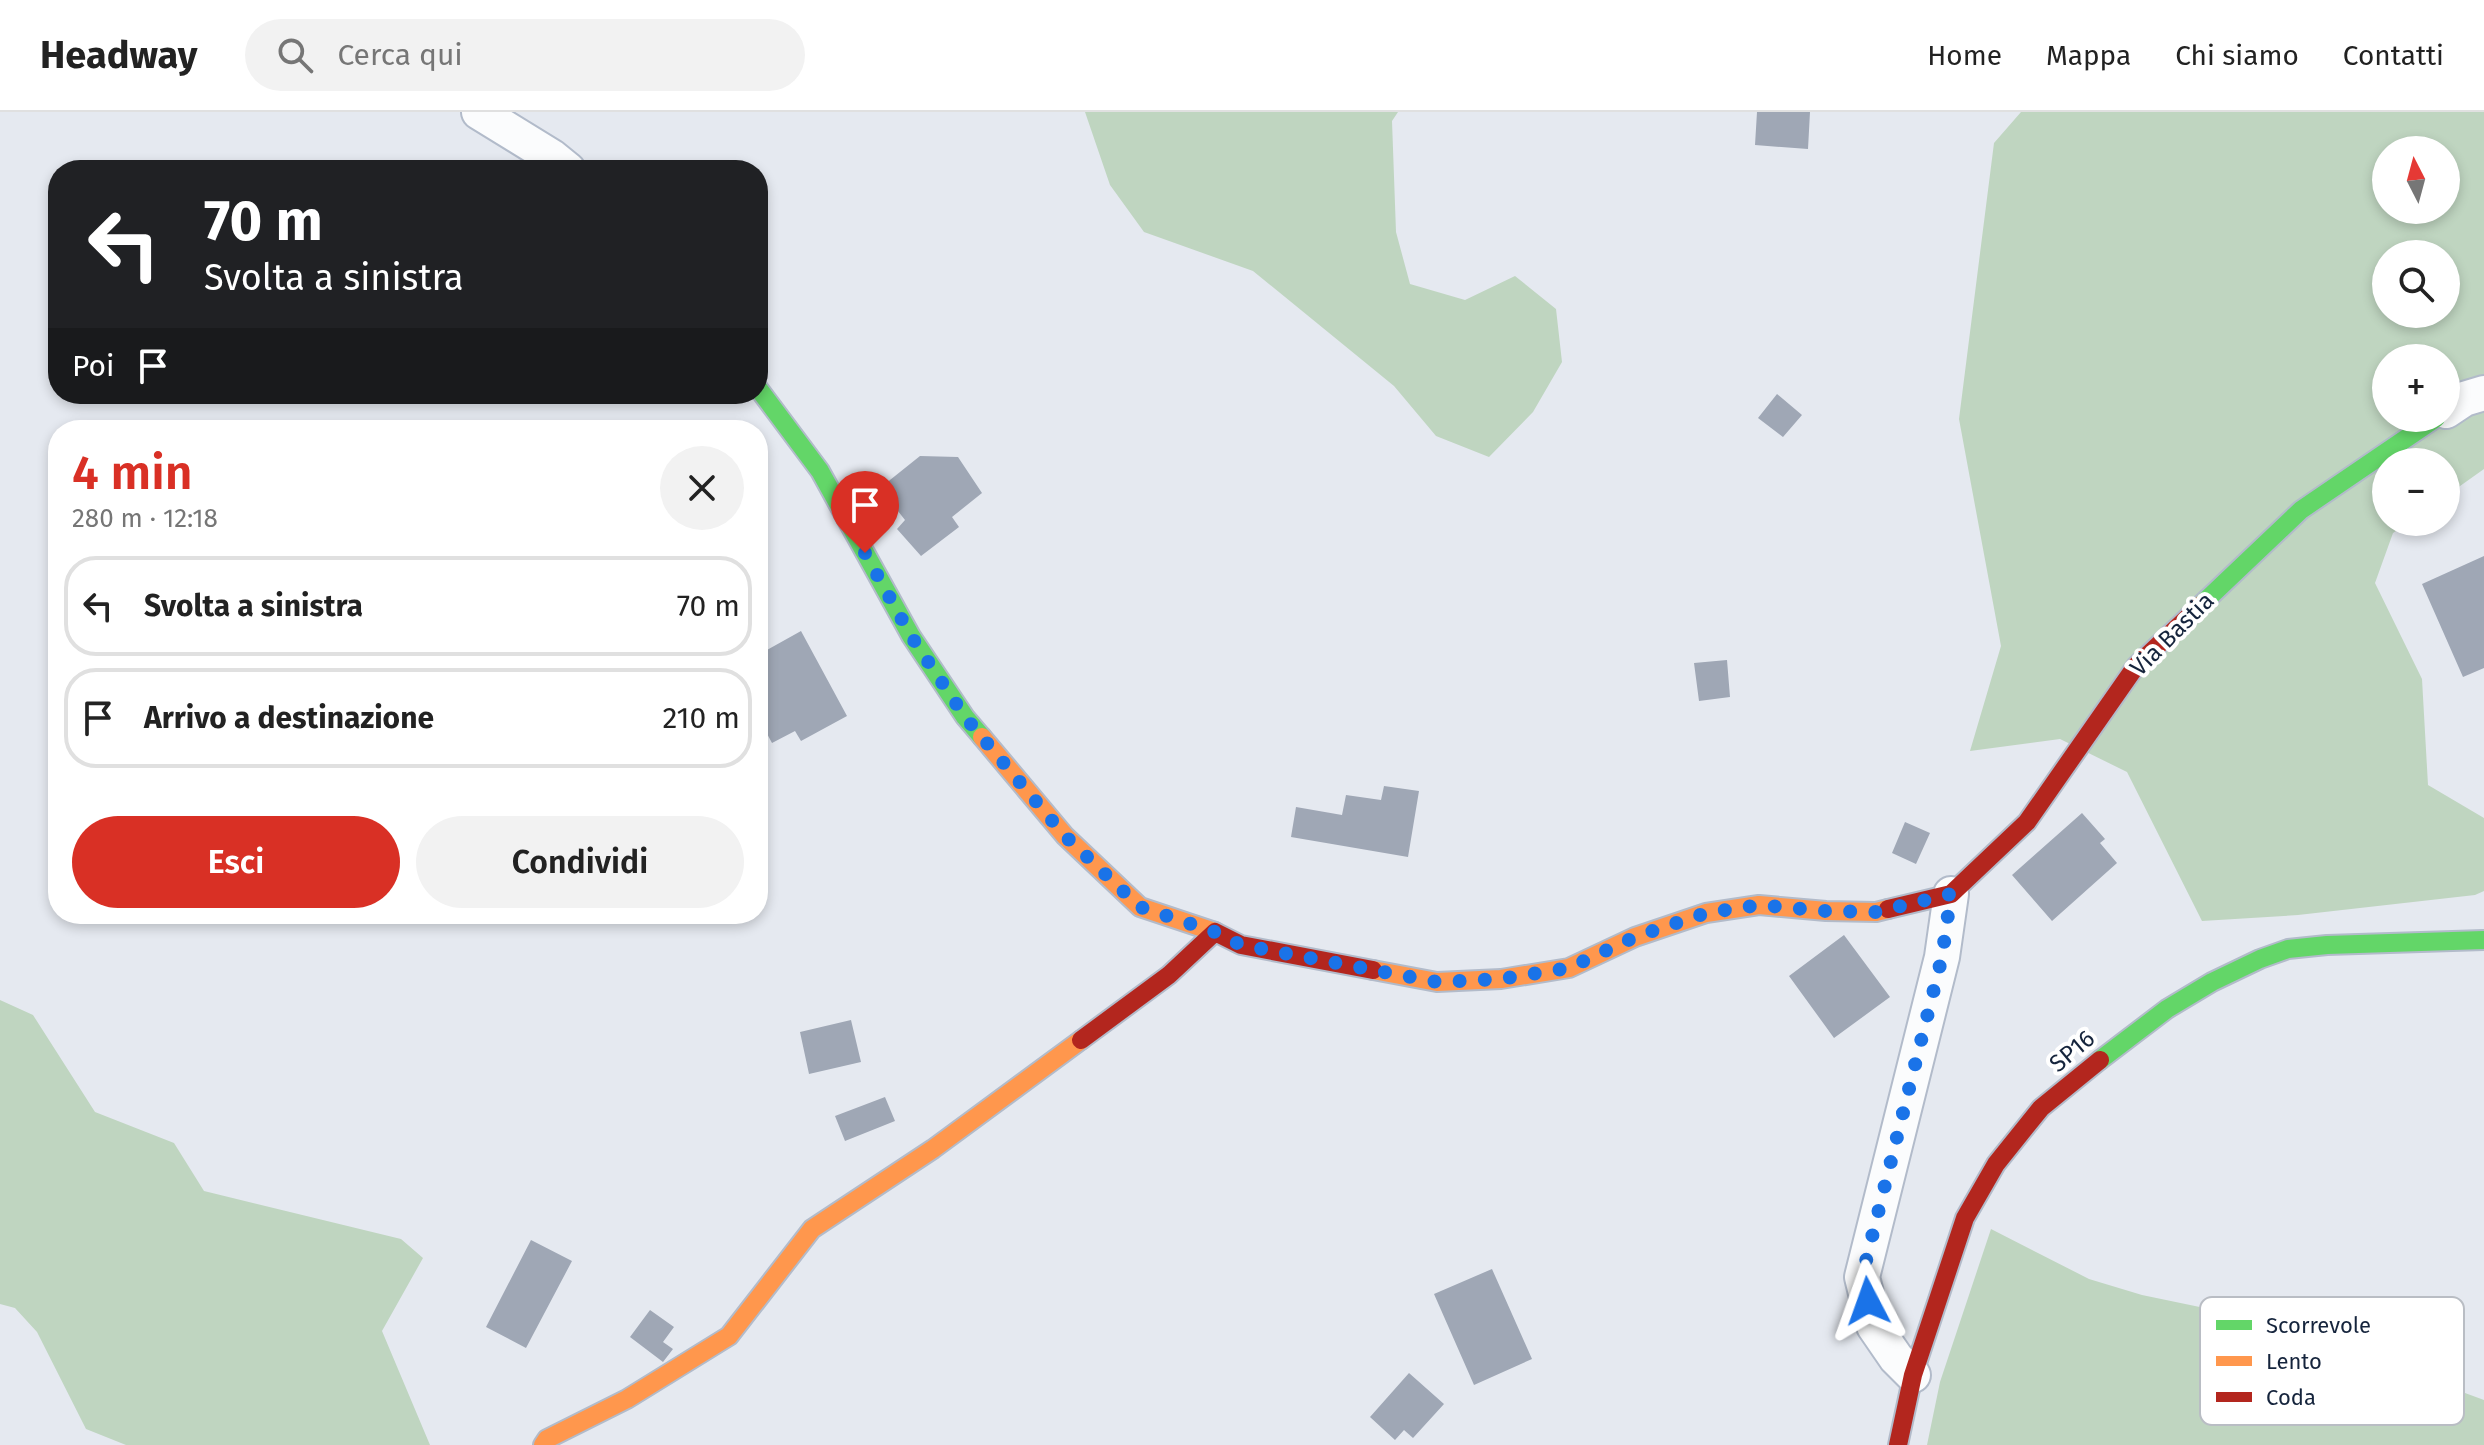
<!DOCTYPE html>
<html lang="it">
<meta charset="utf-8">
<style>
body{margin:0;font-family:"Fira Sans",sans-serif;background:#f2f2f2;color:#222;height:100vh;display:flex;flex-direction:column;font-size:30px;white-space:nowrap}
*{box-sizing:border-box;margin:0}
p{font-size:26px;color:#767676}
.icon{flex:none;width:44px;height:44px;fill:none;stroke:currentColor;stroke-width:2;stroke-linecap:round;stroke-linejoin:round}
.map{position:relative;flex:1;overflow:hidden}
.sheet{position:absolute;left:48px;top:308px;width:720px;height:504px;display:flex;flex-direction:column;background:#fff;border-radius:32px;box-shadow:0 4px 12px #0003}
.sheet>*{flex:none}
.banner{position:absolute;left:48px;top:48px;width:720px;height:244px;border-radius:32px;box-shadow:0 4px 12px #0003;background:#202124;color:#fff;overflow:hidden}
.needle{width:52px;rotate:354deg}
.controls{position:absolute;left:2372px;top:24px;display:grid;gap:16px}
.controls a{display:grid;place-items:center;width:88px;height:88px;border-radius:50%;background:#fff;box-shadow:0 4px 12px #0003;font-size:40px}
.pin{position:absolute;display:grid;place-items:center;width:68px;height:68px;color:#fff;margin:-82px -34px;border-radius:50% 50% 50% 0;rotate:-45deg;box-shadow:0 0 8px #0007}
.pin .icon{rotate:45deg}
.me{position:absolute;width:88px;margin:-44px;rotate:356deg;stroke-linejoin:round;filter:drop-shadow(0 0 6px #0008)}
.turn{display:flex;align-items:center;gap:28px;height:168px;padding:0 24px;font-size:36px}
.turn .icon{width:104px;height:104px;stroke-width:2.5}
.turn b{display:block;font-size:56px;line-height:68px}
.then{display:flex;align-items:center;height:76px;padding:0 24px;background:#0003;gap:16px;font-size:30px}
.round{display:grid;place-items:center;flex:none;width:84px;height:84px;border-radius:42px;background:#f2f2f2}
.head{display:flex;align-items:center;justify-content:space-between;height:136px;padding:0 24px}
h1{font-size:48px;font-weight:600;line-height:60px;color:#d93025}
.primary-button{display:flex;gap:16px;margin-top:auto;padding:16px 24px}
.primary-button a{flex:1;height:92px;border-radius:48px;background:#d93025;color:#fff;font-size:32px;font-weight:600;line-height:92px;text-align:center}
.primary-button a+a{background:#f2f2f2;color:#222}
ul{padding:0;list-style:none}
li{display:flex;align-items:center;gap:24px;height:100px;margin:0 16px 12px;padding:0 8px;border:4px solid #e0e0e0;border-radius:32px}
li div{flex:1}
li b{display:block;font-size:30px}
li em{font-style:normal}
header{display:flex;align-items:center;gap:48px;box-sizing:border-box;height:112px;padding:0 40px;background:#fff;border-bottom:2px solid #e0e0e0}
header strong{font-size:38px}
nav{display:flex;gap:44px;margin-inline-start:auto;font-size:28px}
.search{width:560px;height:72px;background:#f2f2f2;display:flex;align-items:center;gap:20px;box-sizing:border-box;padding:0 28px;border-radius:44px;color:#767676;font-size:30px}
.map>svg:first-child{display:block}
</style>
<header>
<strong>Headway</strong>
<div class="search"><svg class="icon" aria-label="search" viewBox="0 0 24 24"><circle cx="10" cy="10" r="6"/><path d="M15 15l6 6"/></svg>Cerca qui</div>
<nav><a>Home</a><a>Mappa</a><a>Chi siamo</a><a>Contatti</a></nav>
</header>
<div class="map">
<svg width="2484" height="1333" viewBox="0 0 2484 1333">
<rect width="100%" height="100%" fill="#e5e9f0"/>
<path fill="#bfd5c0" fill-rule="evenodd" d="M1085 0H1398L1392 9 1396 120 1410 172 1465 188 1515 164 1556 197 1562 250 1533 300 1489 345 1436 324 1394 274 1253 159 1144 120 1110 73Z
M2021 0H2484V357L2446 384V350H2386V410H2409L2393 421 2375 471 2422 567 2428 673 2484 706V779L2475 783 2298 803 2202 809 2127 660 2060 627 1970 639 2001 534 1959 307 1994 31ZM2386 38H2446V98H2386ZM2386 142H2446V202H2386ZM2386 246H2446V306H2386Z
M0 888 33 903 95 1000 174 1031 204 1079 401 1127 423 1146 382 1219 430 1333H126L86 1317 37 1220 15 1196 0 1192Z
M1991 1117 2089 1167 2142 1183 2243 1204 2398 1250 2446 1274 2484 1288V1333H1927L1940 1270Z"/>
<path fill="#9fa7b5" d="M1757 0H1810L1808 37 1755 33Z
M1777 282 1802 303 1783 325 1758 306Z
M920 344 958 345 982 381 952 405 959 415 921 444 897 417 905 408 880 376Z
M2484 444V556L2463 565 2422 472Z
M801 519 847 604 801 629 795 619 772 631 758 605V543Z
M1727 548 1730 585 1699 589 1694 551Z
M1384 674 1419 679 1408 745 1291 725 1296 695 1342 703 1346 683 1381 688Z
M2082 701 2105 727 2100 731 2117 751 2052 809 2012 763Z
M1905 710 1930 721 1916 752 1892 741Z
M1844 823 1890 885 1834 926 1789 864Z
M851 908 861 950 809 962 800 920Z
M885 985 895 1009 845 1029 835 1004Z
M531 1128 572 1149 526 1236 486 1215Z
M1492 1157 1532 1247 1474 1273 1434 1182Z
M650 1198 674 1215 663 1230 673 1237 663 1250 630 1225Z
M1409 1261 1444 1292 1413 1326 1404 1318 1395 1328 1370 1305Z"/>
<g fill="none" stroke-linecap="round" stroke-linejoin="round">
<g stroke="#b2bbca" stroke-width="38">
<path id="street" d="M479 0 552 45 568 58
M2446 299 2464 287 2484 281
M1913 1263 1896 1246 1874 1214 1862 1165 1942 845 1951 782"/>
</g>
<g stroke="#b2bbca" stroke-width="22">
<path id="fast" d="M758 276 820 359 911 524 965 605 982 625
M2201 493 2301 398 2436 306
M2100 948 2167 897 2212 870 2260 847 2288 837 2327 833 2484 828"/>
</g>
<g stroke="#b2bbca" stroke-width="22">
<path id="slow" d="M982 625 1065 724 1140 795 1215 820
M1373 858 1437 870 1501 867 1569 856 1635 825 1706 801 1759 793 1826 799 1876 800 1888 797
M543 1333 547 1327 627 1287 729 1224 812 1117 933 1037 1081 928"/>
</g>
<g stroke="#b2bbca" stroke-width="22">
<path id="jam" d="M1888 797 1951 782 2027 710 2136 554 2201 493
M1081 928 1169 863 1215 820 1241 833 1373 858
M1898 1333 1913 1263 1965 1106 1996 1052 2041 996 2100 948"/>
</g>
<use href="#street" stroke="#fbfcfd" stroke-width="34"/>
<use href="#fast" stroke="#63d668" stroke-width="18"/>
<use href="#slow" stroke="#ff974d" stroke-width="18"/>
<use href="#jam" stroke="#b3261e" stroke-width="18"/>
</g>
<g fill="none" stroke-linecap="round" stroke-linejoin="round">
<path stroke="#1a73e8" stroke-width="14" stroke-dasharray="0 25.2" d="M865 441 911 524 965 605 1065 724 1140 795 1215 820 1241 833 1437 870 1501 867 1569 856 1635 825 1706 801 1759 793 1826 799 1876 800 1951 782 1942 845 1862 1165 1868 1189"/>
</g>
<g text-anchor="middle" dominant-baseline="central" stroke-width="8" stroke-linejoin="round" paint-order="stroke">
<g font-size="24" fill="#15243c" stroke="#fff">
<text transform="translate(2172 522) rotate(-45)">Via Bastia</text>
<text transform="translate(2072 939) rotate(-40)">SP16</text>
</g>
</g>
<rect x="2200" y="1185" width="264" height="128" rx="12" fill="#fff" stroke="#b9bdc4" stroke-width="2"/>
<rect x="2216" y="1208" width="36" height="10" fill="#63d668"/>
<rect x="2216" y="1244" width="36" height="10" fill="#ff974d"/>
<rect x="2216" y="1280" width="36" height="10" fill="#b3261e"/>
<g font-size="22" fill="#15243c">
<text x="2266" y="1221">Scorrevole</text>
<text x="2266" y="1257">Lento</text>
<text x="2266" y="1293">Coda</text>
</g>
</svg>
<div class="controls">
<a><svg class="needle" viewBox="-14 -14 28 28"><path d="M0-13l5 13h-10z" fill="#e53935"/><path d="M0 13l5-13h-10z" fill="#767676"/></svg></a>
<a><svg class="icon" aria-label="search" viewBox="0 0 24 24"><circle cx="10" cy="10" r="6"/><path d="M15 15l6 6"/></svg></a>
<a>+</a>
<a>−</a>
</div>
<div class="pin" style="left:865px;top:441px;background:#d93025"><svg class="icon" aria-label="arrive" viewBox="0 0 24 24"><path d="M6 21V4h12l-3 4 3 4H6"/></svg></div>
<svg class="me" style="left:1868px;top:1189px" viewBox="-20 -20 40 40"><path d="M0-17L14 15 0 8-14 15z" fill="#1a73e8" stroke="#fff" stroke-width="4"/></svg>
<div class="banner">
<div class="turn"><svg class="icon" aria-label="left" viewBox="0 0 24 24"><path d="M17 20v-9H6M10 6l-5 5 5 5"/></svg><div><b>70 m</b>Svolta a sinistra</div></div>
<div class="then">Poi<svg class="icon" aria-label="arrive" viewBox="0 0 24 24"><path d="M6 21V4h12l-3 4 3 4H6"/></svg></div>
</div>
<section class="sheet">
<div class="head"><div><h1>4 min</h1><p>280 m · 12:18</p></div><a class="round"><svg class="icon" aria-label="close" viewBox="0 0 24 24"><path d="M6 6l12 12M18 6L6 18"/></svg></a></div>
<ul>
<li><svg class="icon" aria-label="left" viewBox="0 0 24 24"><path d="M17 20v-9H6M10 6l-5 5 5 5"/></svg><div><b>Svolta a sinistra</b></div><em>70 m</em></li>
<li><svg class="icon" aria-label="arrive" viewBox="0 0 24 24"><path d="M6 21V4h12l-3 4 3 4H6"/></svg><div><b>Arrivo a destinazione</b></div><em>210 m</em></li>
</ul>
<div class="primary-button"><a>Esci</a><a>Condividi</a></div>
</section>
</div>
